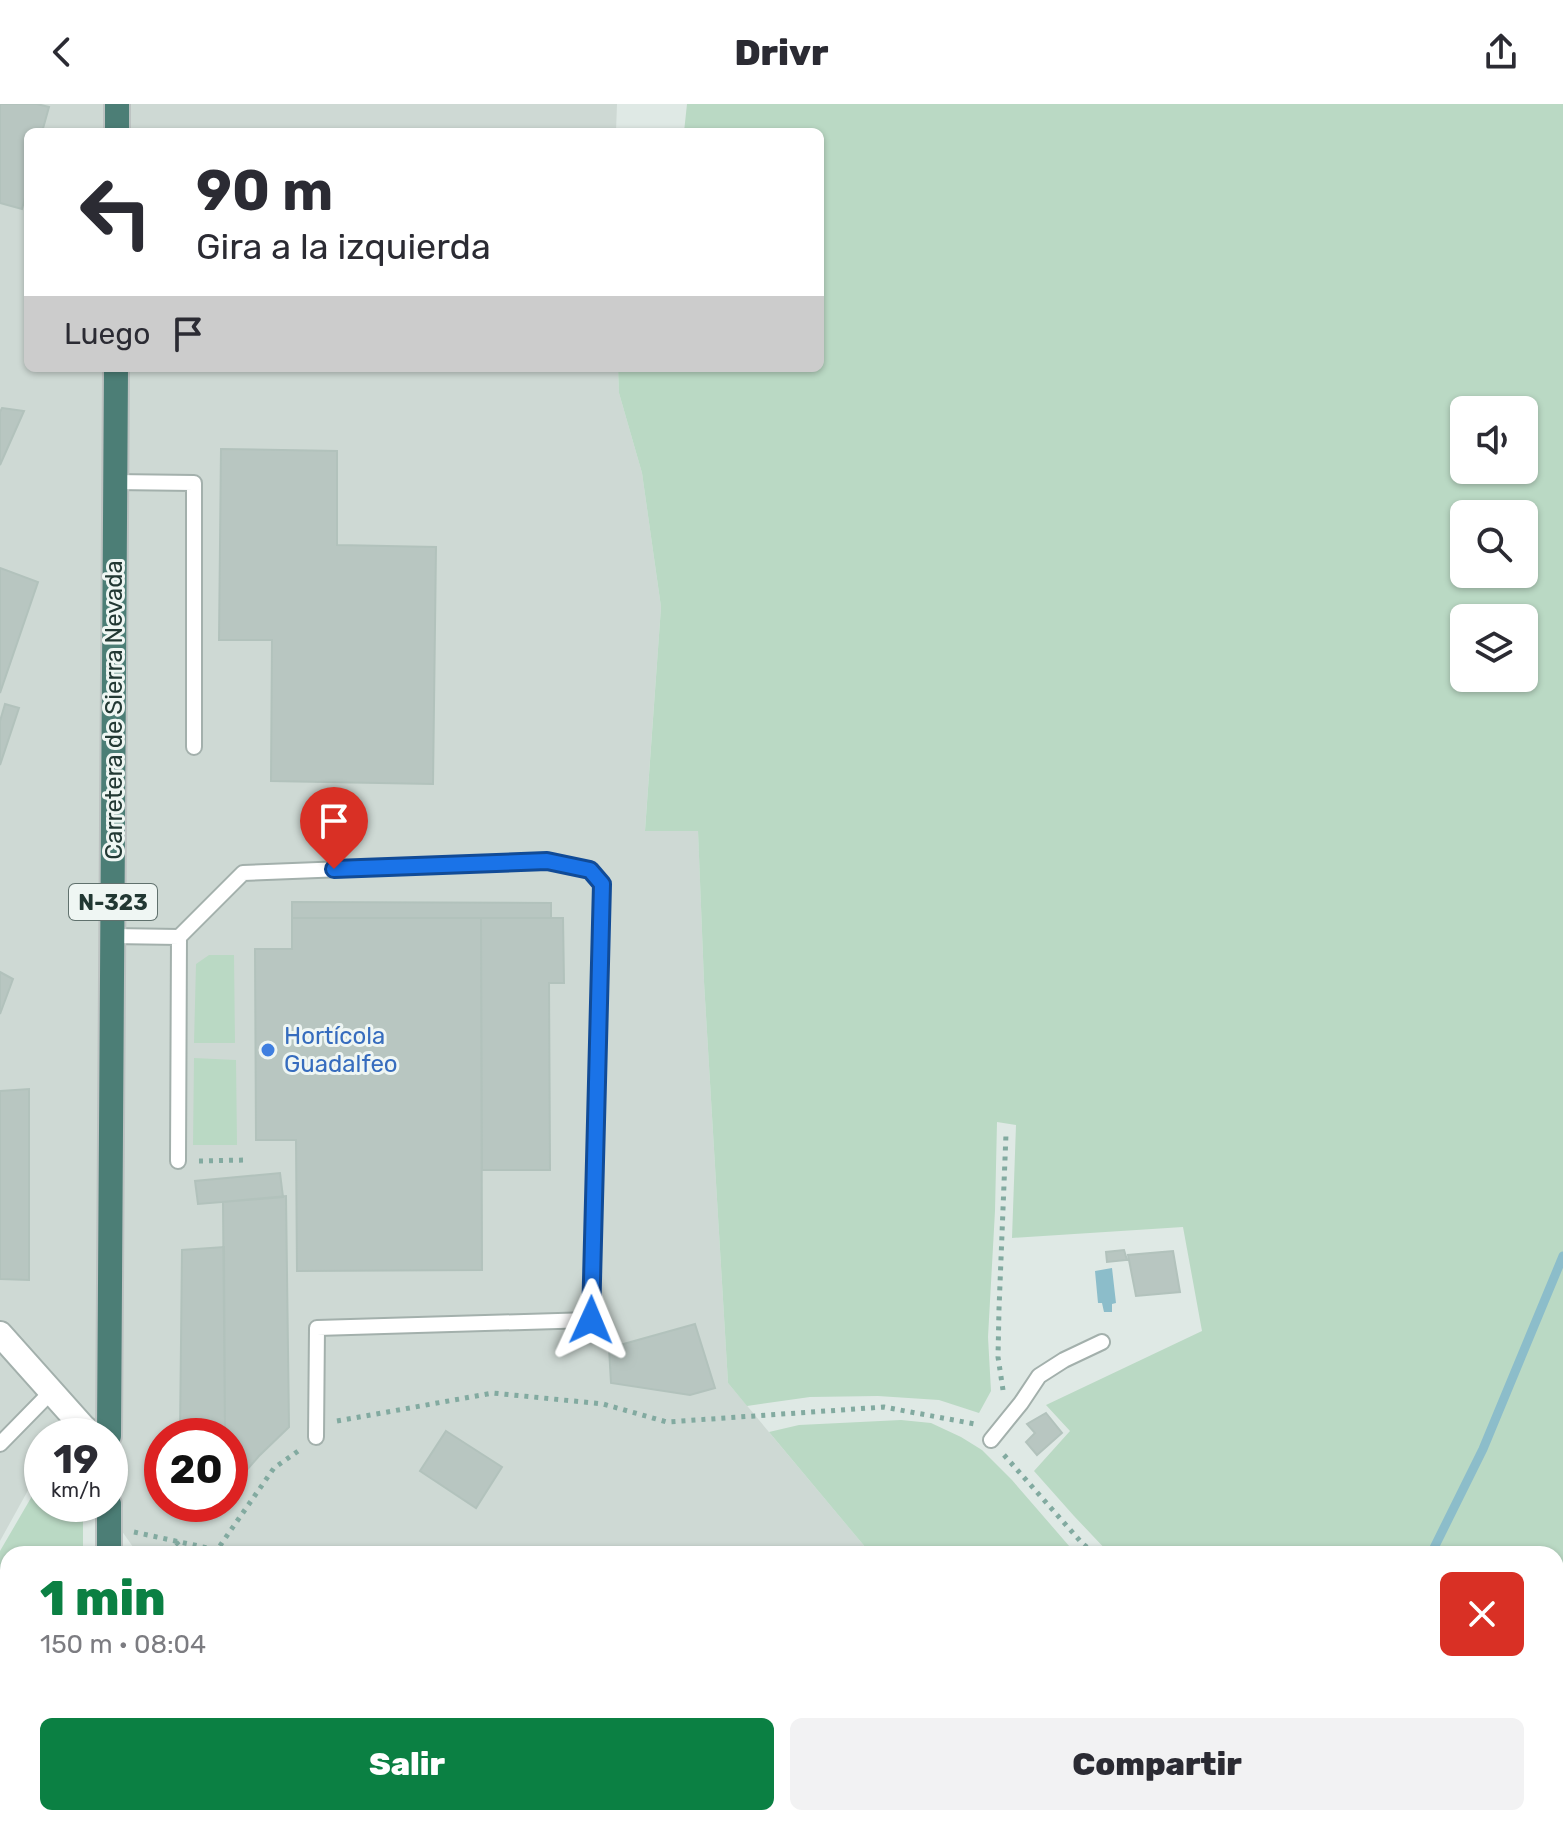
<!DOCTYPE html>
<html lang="es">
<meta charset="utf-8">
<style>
body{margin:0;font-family:Rubik,sans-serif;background:#f2f2f3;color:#2b2b33;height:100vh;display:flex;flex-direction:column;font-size:30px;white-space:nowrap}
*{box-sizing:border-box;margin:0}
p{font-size:26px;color:#7c7c81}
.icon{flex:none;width:44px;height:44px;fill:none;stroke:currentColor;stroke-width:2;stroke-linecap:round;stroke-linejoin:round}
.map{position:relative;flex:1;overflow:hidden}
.sheet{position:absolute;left:0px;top:1442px;width:1564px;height:280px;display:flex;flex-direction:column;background:#fff;border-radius:24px 24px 0 0;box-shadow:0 2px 6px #0004}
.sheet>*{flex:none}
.banner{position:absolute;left:24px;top:24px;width:800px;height:244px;border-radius:12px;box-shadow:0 2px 6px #0004;background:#fff;color:#2b2b33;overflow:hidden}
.fabs{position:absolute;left:1450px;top:292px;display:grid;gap:16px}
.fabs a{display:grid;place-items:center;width:88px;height:88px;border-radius:12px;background:#fff;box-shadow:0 2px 6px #0004;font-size:40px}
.speed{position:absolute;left:24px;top:1314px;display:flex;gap:16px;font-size:40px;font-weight:700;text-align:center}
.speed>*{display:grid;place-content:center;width:104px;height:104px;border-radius:50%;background:#fff;box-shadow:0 2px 6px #0004;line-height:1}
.speed small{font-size:20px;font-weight:400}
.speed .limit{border:12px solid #d22;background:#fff;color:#111}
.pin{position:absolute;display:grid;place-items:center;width:68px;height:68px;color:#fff;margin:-82px -34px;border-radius:50% 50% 50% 0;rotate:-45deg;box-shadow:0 0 8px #0007}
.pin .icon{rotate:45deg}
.me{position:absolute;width:88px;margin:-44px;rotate:1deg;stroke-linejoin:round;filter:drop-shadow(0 0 6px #0008)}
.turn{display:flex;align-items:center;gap:28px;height:168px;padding:0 40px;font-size:36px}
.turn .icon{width:104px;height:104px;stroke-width:2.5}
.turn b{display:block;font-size:56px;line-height:68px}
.then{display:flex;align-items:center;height:76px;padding:0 40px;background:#0003;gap:16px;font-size:30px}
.round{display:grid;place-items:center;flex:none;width:84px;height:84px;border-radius:12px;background:#f2f2f3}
.overview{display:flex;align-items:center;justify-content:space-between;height:136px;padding:0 40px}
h1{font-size:48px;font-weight:800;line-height:60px;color:#0b8043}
.action{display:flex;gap:16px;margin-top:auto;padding:16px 40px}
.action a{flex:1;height:92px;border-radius:12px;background:#0b8043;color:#fff;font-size:32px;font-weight:800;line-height:92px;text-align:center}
.action a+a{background:#f2f2f3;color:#2b2b33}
header{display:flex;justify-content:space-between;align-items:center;height:104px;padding:0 40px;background:#fff;font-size:36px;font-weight:800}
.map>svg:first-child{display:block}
</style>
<header><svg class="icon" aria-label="back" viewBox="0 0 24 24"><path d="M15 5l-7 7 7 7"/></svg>Drivr<svg class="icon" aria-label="share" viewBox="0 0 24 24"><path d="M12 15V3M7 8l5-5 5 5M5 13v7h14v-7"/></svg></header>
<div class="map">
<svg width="1563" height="1722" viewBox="0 0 1563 1722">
<rect width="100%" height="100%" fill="#dfe9e5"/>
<path fill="#ced9d4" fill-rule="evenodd" d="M0 0H617L616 28H28V264H618L619 289 642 369 661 503 645 726H698L704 878 728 1279 871 1450H133V1443L103 1400H110V1332H42V1361L0 1437ZM162 1332H230V1400H162Z
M136 1714H264L261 1722H136Z
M417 1714H610L603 1722H426Z
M825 1714H915L910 1722H832Z"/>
<path fill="#bad9c4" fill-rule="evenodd" d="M687 0H1563V1722H1522L1510 1714H1556V1450H1110L1074 1412 1034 1367 1070 1327 1046 1301 1202 1227 1183 1123 1012 1134 1016 1021 997 1018 995 1107 988 1233 991 1287 979 1309 939 1296 878 1292 810 1293 747 1302 728 1279 704 878 698 727H645L661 503 642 369 619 289 618 264H820V28H684ZM1524 306V366H1464V306ZM1524 410V470H1464V410ZM1524 514V574H1464V514Z
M209 851H234L235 939H194L196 860Z
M194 954 236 956 237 1041H193Z
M901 1316 931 1319 961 1333 982 1346 1012 1376 1076 1450H871L769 1328 799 1321Z
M42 1375V1400H83V1450H8V1714H80V1722H0V1447Z
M264 1714H417L426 1722H261Z
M610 1714H825L832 1722H603Z
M915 1714H1382L1383 1722H910Z"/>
<path fill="#8cbdca" d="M1112 1164 1116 1199 1112 1200V1208H1104L1102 1199H1098L1095 1167Z"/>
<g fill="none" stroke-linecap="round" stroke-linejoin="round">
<path stroke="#8cbdca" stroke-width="9" d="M1431 1450 1483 1345 1563 1152
M1388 1714 1389 1722"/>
</g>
<path fill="#b8c6c1" stroke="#b2c2bc" stroke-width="2" d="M0 0H37L49 3 42 28H28V82L22 105 0 99Z
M2 304 24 307 0 361V308Z
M221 345 337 347V441L436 443 433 680 271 677 272 536H219Z
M0 464 38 478 0 589Z
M5 600 19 604 0 661V617Z
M292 798 551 799V814H292Z
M292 814H481L482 1166 297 1167 296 1036H256L255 845H292Z
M481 814H563L564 879H549L550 1066H482Z
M0 868 13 875 0 910Z
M29 985V1176L0 1175V987Z
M280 1069 283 1093 198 1100 195 1077Z
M286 1092 289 1323 259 1352 231 1384 230 1332H225L223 1098Z
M224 1143 225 1332H180L182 1146Z
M1124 1146 1127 1156 1107 1158 1106 1148Z
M1173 1147 1180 1188 1136 1192 1128 1151Z
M695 1220 715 1284 690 1291 611 1279 609 1244Z
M1046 1309 1062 1329 1037 1351 1026 1338 1035 1329 1027 1320Z
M446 1327 502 1363 476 1404 420 1367Z
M180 1400H226L218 1406 195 1409 180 1407Z
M500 1714H583L576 1722H509Z
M1394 1714H1468L1480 1722H1394Z"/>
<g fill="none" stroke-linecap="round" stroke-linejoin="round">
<g stroke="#a3b0ac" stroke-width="18">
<path id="service" d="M115 378 194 379V643
M112 832 179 833 243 769 547 757 590 766 602 780 591 1216 317 1224 316 1333
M178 1057 179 833
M991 1336 1021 1299 1039 1272 1064 1256 1102 1238
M0 1340 51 1288"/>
</g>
<g stroke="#a3b0ac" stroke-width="28">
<path id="minor" d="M0 1230 83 1323 94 1332"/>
</g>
<g stroke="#bdc3c2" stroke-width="28">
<path id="trunk" d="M117 28V0
M109 1332 116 264
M109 1400V1450
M110 1714V1722"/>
</g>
<path stroke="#82aaa0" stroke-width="5" stroke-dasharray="4 6" stroke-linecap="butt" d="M199 1057 245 1056
M1003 1286 998 1253 999 1205 1006 1030
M337 1317 493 1289 603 1300 667 1318 884 1303 975 1320
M1004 1351 1082 1439 1095 1450
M134 1428 217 1446 274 1364 301 1345
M176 1438 187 1450
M437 1714 446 1722
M1495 1714 1507 1722"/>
<use href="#service" stroke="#fff" stroke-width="14"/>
<use href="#minor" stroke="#fff" stroke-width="24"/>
<use href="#trunk" stroke="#4c7e76" stroke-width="24"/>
</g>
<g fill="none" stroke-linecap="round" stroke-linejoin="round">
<g stroke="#114b97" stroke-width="20">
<path id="route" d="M334 765 547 757 590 766 602 780 591 1216"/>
</g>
<use href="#route" stroke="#1a73e8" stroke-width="14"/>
</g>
<circle fill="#3f7fe0" stroke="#eff6f3" stroke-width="3" cx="268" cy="946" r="8"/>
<g text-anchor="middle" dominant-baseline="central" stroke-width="6" stroke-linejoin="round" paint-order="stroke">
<rect fill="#eff6f3" stroke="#60716d" stroke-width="2" x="69" y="780" width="88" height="36" rx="6"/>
<g font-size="22" font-weight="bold" fill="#223833">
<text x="113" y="798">N-323</text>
</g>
<g font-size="24" fill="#223833" stroke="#eff6f3">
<text transform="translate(114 606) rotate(-90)">Carretera de Sierra Nevada</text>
</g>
<g font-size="24" fill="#366cbe" stroke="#eff6f3" text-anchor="start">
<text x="284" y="932">Hortícola<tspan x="284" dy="28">Guadalfeo</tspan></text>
</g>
</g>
</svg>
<div class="fabs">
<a><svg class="icon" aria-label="sound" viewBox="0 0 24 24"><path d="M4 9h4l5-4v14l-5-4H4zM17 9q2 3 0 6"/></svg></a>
<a><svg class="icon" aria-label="search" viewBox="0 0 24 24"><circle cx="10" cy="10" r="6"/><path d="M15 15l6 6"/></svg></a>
<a><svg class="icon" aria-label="layers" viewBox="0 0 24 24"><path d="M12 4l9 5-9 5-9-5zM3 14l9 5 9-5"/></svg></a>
</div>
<div class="speed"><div>19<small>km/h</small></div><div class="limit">20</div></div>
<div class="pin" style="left:334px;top:765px;background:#d93025"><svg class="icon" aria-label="arrive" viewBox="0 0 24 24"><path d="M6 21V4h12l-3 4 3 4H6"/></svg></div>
<svg class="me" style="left:591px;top:1216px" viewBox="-20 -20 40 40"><path d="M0-17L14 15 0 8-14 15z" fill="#1a73e8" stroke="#fff" stroke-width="4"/></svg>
<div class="banner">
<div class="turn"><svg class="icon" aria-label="left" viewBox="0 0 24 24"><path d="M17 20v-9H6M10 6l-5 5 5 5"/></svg><div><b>90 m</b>Gira a la izquierda</div></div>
<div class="then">Luego<svg class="icon" aria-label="arrive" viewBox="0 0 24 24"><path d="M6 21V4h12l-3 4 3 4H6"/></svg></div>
</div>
<section class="sheet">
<div class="overview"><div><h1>1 min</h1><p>150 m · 08:04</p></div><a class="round" style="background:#d93025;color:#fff"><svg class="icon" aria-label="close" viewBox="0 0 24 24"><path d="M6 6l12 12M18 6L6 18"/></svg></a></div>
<div class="action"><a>Salir</a><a>Compartir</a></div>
</section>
</div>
